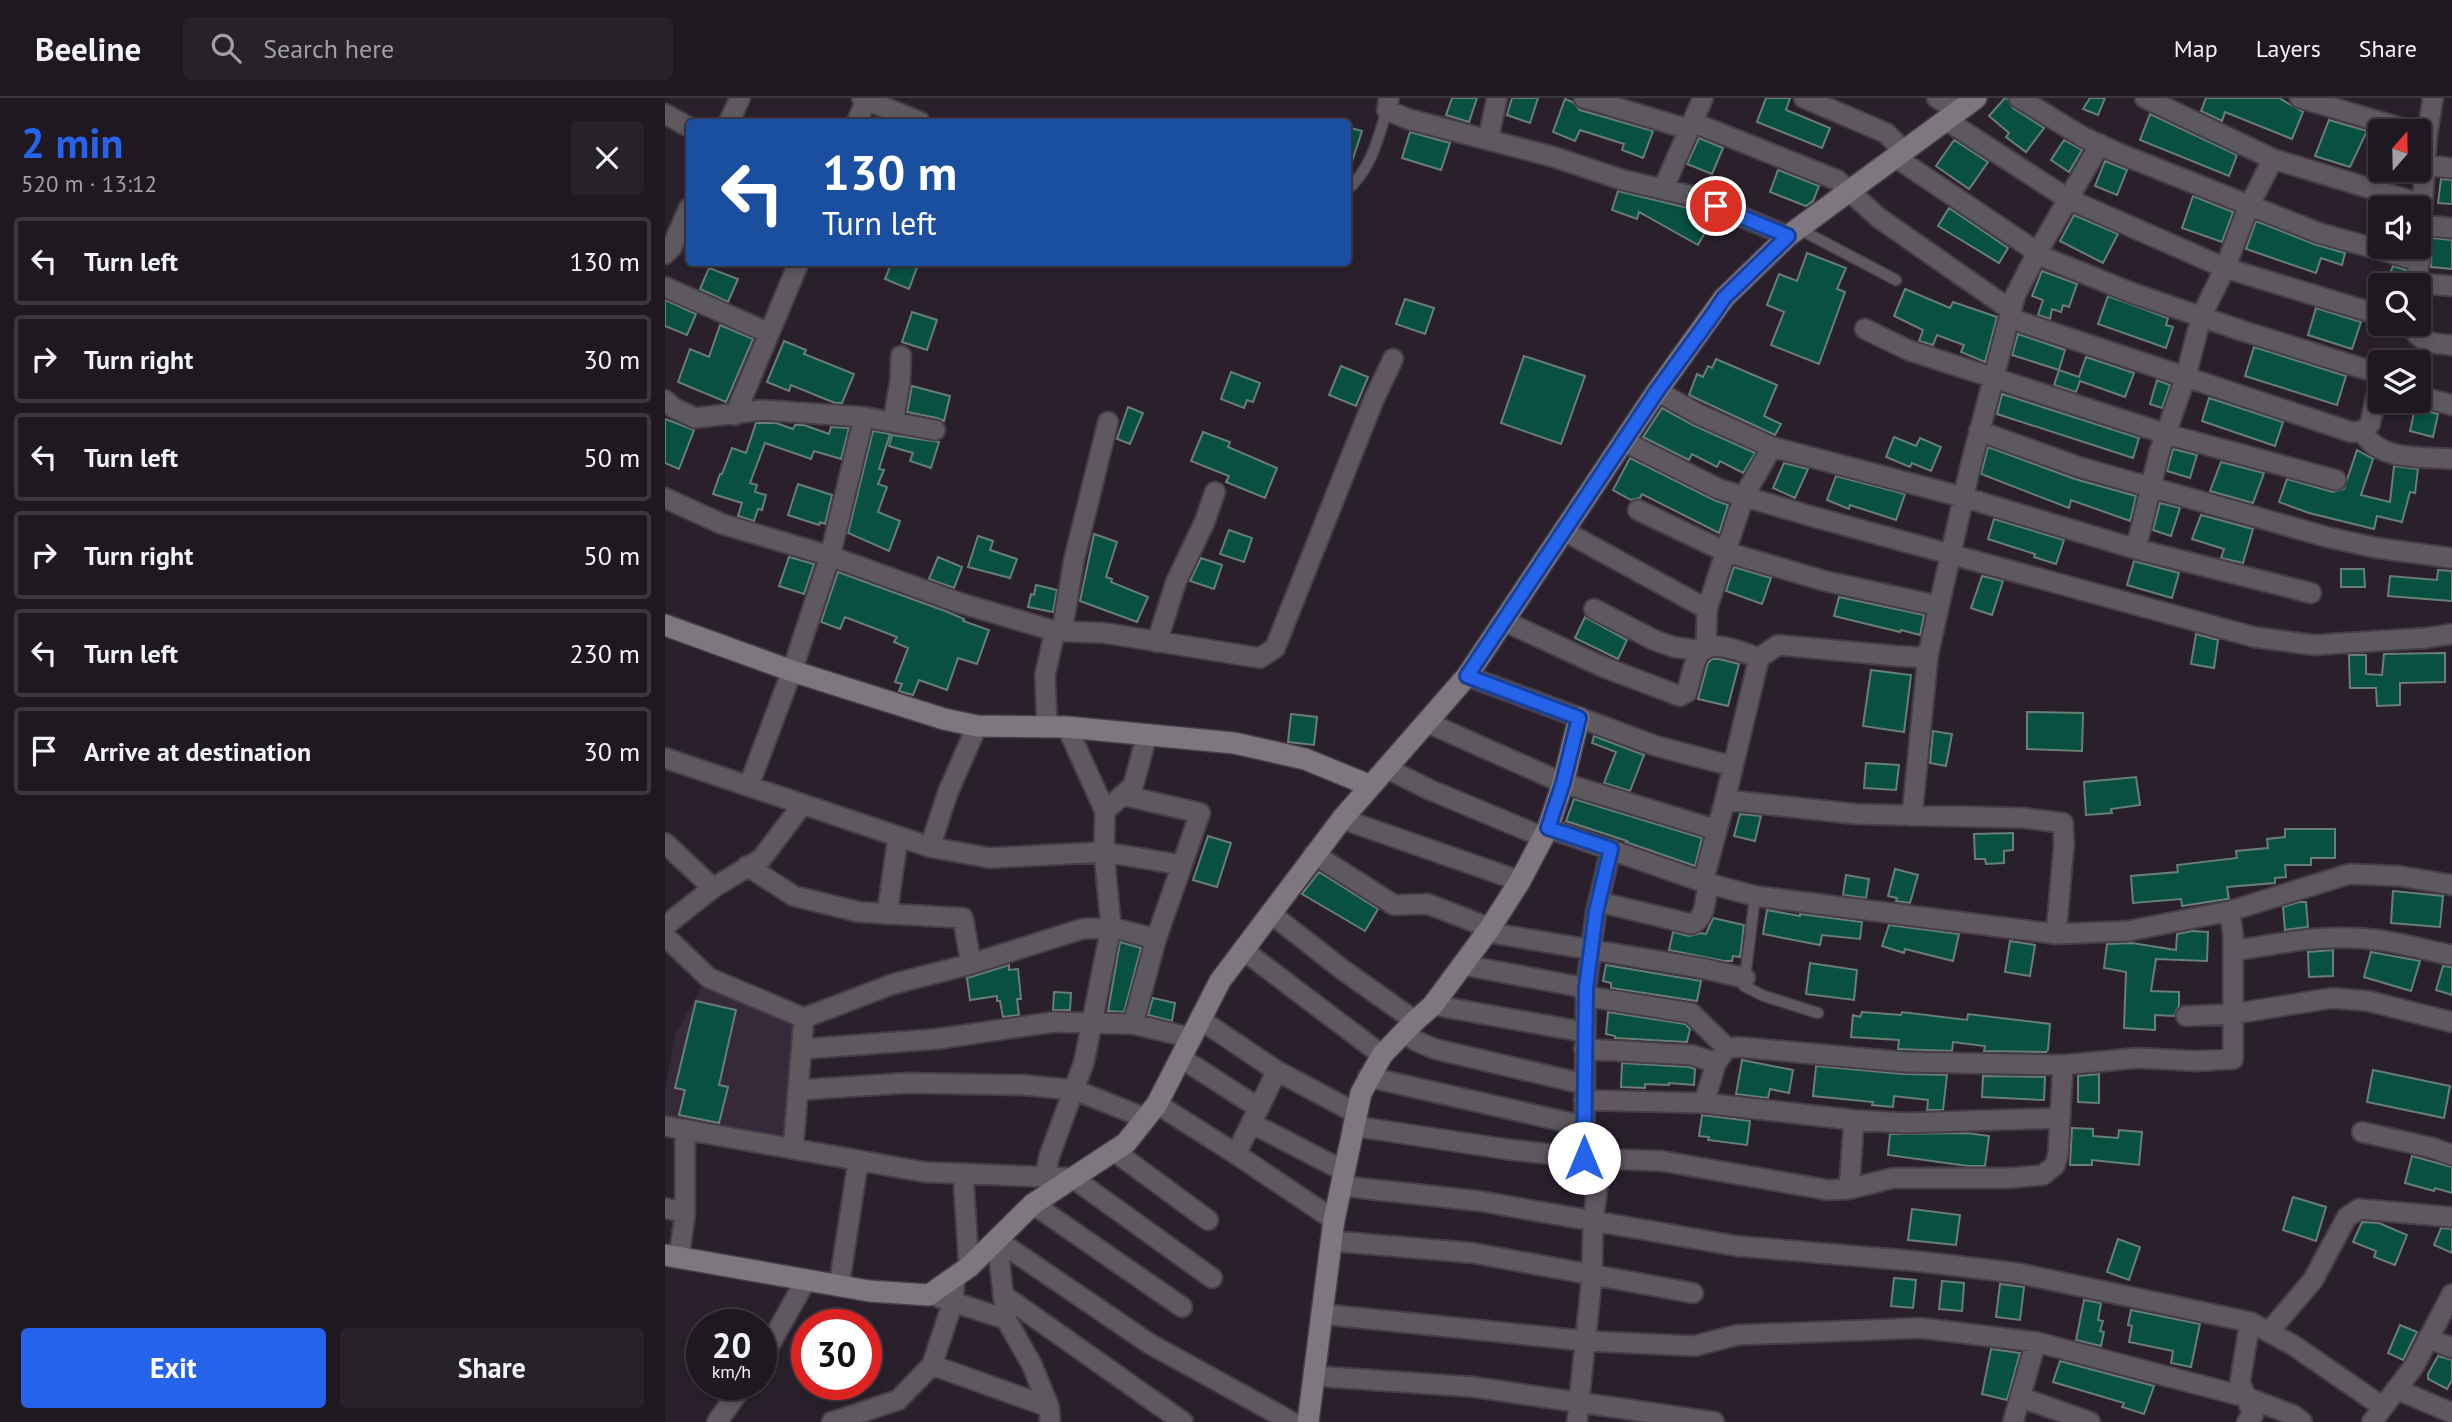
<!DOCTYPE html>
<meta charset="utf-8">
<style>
body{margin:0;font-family:"PT Sans",sans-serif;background:#27212a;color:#f1f3f6;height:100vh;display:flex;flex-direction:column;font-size:26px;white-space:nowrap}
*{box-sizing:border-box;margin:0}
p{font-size:23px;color:#a1a0a5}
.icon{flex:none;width:38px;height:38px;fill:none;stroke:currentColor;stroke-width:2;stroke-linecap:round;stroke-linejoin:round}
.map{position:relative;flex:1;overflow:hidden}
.sheet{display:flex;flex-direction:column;background:#1f1821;width:665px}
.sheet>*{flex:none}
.banner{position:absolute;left:21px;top:21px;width:665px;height:147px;border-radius:7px;box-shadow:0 4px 10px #0003,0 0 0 2px #3c373f;background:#1a4fa0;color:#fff;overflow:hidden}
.needle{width:46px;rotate:20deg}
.buttons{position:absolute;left:1703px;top:21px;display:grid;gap:14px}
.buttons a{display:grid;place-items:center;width:63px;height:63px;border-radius:7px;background:#1f1821;box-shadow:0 4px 10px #0003,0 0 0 2px #3c373f;font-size:35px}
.speed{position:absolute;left:21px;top:1211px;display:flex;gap:14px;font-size:35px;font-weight:700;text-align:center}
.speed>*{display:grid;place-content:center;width:91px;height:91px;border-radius:50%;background:#1f1821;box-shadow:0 4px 10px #0003,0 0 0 2px #3c373f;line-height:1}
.speed small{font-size:18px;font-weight:400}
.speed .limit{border:10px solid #d22;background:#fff;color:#111}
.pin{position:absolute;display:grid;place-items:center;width:60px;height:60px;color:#fff;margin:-30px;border:4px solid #fff;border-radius:50%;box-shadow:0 2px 7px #0007}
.me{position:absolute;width:77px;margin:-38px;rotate:0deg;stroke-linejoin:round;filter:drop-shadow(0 0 5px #0008)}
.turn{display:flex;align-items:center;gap:24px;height:147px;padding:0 21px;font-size:32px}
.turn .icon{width:91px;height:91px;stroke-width:2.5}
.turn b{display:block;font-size:49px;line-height:60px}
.round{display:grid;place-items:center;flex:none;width:74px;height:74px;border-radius:7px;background:#27212a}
.headline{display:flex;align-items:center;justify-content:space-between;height:119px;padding:0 21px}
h1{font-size:42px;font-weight:700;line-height:52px;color:#2563eb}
.primary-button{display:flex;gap:14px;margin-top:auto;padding:14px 21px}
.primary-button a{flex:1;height:80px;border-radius:7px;background:#2563eb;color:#fff;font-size:28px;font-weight:700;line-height:80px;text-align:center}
.primary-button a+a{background:#27212a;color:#f1f3f6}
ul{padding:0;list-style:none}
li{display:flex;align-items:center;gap:21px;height:88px;margin:0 14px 10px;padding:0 7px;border:4px solid #3c373f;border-radius:7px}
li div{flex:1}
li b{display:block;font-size:26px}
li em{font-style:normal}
header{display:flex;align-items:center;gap:42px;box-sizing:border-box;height:98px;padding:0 35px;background:#1f1821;border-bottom:2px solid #3c373f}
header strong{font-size:33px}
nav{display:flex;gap:38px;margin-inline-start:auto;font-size:24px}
.search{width:490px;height:63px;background:#27212a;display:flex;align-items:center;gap:18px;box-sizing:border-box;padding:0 24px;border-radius:7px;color:#a1a0a5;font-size:26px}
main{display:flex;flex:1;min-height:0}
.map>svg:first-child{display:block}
</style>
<header>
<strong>Beeline</strong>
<div class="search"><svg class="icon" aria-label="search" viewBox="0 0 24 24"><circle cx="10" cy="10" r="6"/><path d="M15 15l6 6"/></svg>Search here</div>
<nav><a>Map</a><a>Layers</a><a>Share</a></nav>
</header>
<main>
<section class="sheet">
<div class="headline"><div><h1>2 min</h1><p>520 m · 13:12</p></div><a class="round"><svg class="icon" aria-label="close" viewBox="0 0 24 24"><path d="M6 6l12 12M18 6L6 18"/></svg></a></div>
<ul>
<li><svg class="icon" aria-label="left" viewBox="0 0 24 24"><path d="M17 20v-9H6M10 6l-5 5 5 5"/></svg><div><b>Turn left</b></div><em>130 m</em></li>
<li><svg class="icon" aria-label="right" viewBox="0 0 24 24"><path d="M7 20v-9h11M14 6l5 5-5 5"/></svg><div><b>Turn right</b></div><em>30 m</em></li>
<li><svg class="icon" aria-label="left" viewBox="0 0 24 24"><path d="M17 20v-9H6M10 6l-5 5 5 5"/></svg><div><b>Turn left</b></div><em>50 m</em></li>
<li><svg class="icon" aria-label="right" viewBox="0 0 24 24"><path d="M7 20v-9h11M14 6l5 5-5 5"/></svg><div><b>Turn right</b></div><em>50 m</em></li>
<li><svg class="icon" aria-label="left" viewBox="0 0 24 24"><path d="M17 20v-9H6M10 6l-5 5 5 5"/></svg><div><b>Turn left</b></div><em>230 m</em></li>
<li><svg class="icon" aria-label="arrive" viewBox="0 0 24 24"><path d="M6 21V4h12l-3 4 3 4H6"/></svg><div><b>Arrive at destination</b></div><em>30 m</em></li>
</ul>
<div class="primary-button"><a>Exit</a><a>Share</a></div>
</section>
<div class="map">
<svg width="1787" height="1324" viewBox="0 0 1787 1324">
<rect width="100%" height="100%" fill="#29202c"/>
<path fill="#36293a" d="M37 888 132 924 123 1037 0 1020V991L11 935Z"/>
<path fill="#075042" stroke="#697e77" stroke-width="2" d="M787 0H812L804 24 781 17Z
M847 0H873L865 25 842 17Z
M1101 0H1125L1121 12 1165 30 1157 50 1092 24Z
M1340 0H1342L1348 10 1379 30 1361 54 1341 39 1344 35 1324 18Z
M1425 0H1440L1433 17 1418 11Z
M1541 0H1614L1638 14 1627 41 1560 14 1557 23 1536 13Z
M900 1 908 4 915 12 988 33 978 60 957 52 959 46 915 32 910 43 888 34Z
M1485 16 1572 57 1564 78 1475 42Z
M1664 22 1702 33 1685 69 1650 58Z
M682 29 697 33 685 70 682 69Z
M745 34 785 45 776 72 737 60Z
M1034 40 1058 50 1047 76 1022 66Z
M1289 42 1323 64 1304 91 1271 68Z
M1399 42 1417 52 1404 74 1386 62Z
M1440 63 1462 72 1452 97 1430 88Z
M1113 72 1154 88 1148 103 1141 108 1105 94Z
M1776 81 1787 82V106L1773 105Z
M953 93 1023 110 1047 122 1033 147 974 114 972 121 947 112Z
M1528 98 1568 114 1557 144 1517 130Z
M1284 110 1343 150 1334 165 1273 128Z
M1409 117 1453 136 1438 165 1395 143Z
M1591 123 1649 146 1680 155 1677 167 1656 160 1651 175 1581 151Z
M1767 140 1787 142V171L1766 169Z
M1142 155 1181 170 1172 191 1180 194 1154 266 1106 247 1119 214 1102 207 1114 176 1132 183Z
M227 164H254L244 191 220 181Z
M1728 168 1741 172 1740 187H1720Z
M44 170 73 181 63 204 35 191Z
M1377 173 1412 186 1404 209 1398 207 1396 214 1387 211 1385 221 1373 217 1378 202 1367 198Z
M1240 191 1285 210 1288 204 1332 219 1320 264 1296 254 1299 247 1272 237 1268 247 1254 243 1258 232 1229 218Z
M1443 198 1503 220 1501 227 1508 229 1501 250 1433 226Z
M740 201 769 210 760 236 731 226Z
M0 202 31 216 22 237 0 228Z
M1651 210 1696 224 1687 251 1643 237Z
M247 214 272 222 262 252 237 244Z
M55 227 88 241 61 304 13 284 25 251 44 259Z
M1353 236 1400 252 1394 272 1347 257Z
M119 243 141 252 139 256 189 276 177 305H170L126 287 124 293 102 284Z
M1589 249 1681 278 1672 307 1580 278Z
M859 258 920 278 896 346 836 325Z
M1421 259 1469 275 1460 299 1415 283 1411 294 1389 287 1394 272 1414 279Z
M1051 261 1112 287 1099 318 1116 326 1110 337 1024 297 1032 276 1038 279 1043 268 1047 270Z
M676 268 703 279 691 308 664 297Z
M566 274 595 285 588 304 582 302 579 310 556 301Z
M1492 282 1505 287 1497 310 1485 306Z
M247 288 285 298 279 323 272 320 242 314Z
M1337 296 1474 340 1468 360 1332 316Z
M1544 300 1618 324 1610 348 1537 323Z
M463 309 478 315 465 346 452 341Z
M997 310 1028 327 1090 355 1078 375 1055 363 1052 369 1027 356 1024 362 978 339Z
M1750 310 1773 316 1768 339 1745 333Z
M0 321 29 332 14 371 0 365Z
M91 325H111L128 331 130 327H139L164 336 166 329 184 330 176 361 149 353 146 361 100 345 85 385 92 387 90 394 101 397 97 412 93 411 89 423 73 418 77 405 48 396 55 376H57L67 350 81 355Z
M208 333 225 336 214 371 219 372 213 386 222 389 213 414 235 423 224 453 183 435Z
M538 334 565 344 563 349 612 370 600 400 561 384 564 378 526 363Z
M227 337 274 344 266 370 245 363 248 355 224 348Z
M1229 339 1251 348 1255 340 1276 349 1266 373 1247 365 1245 369 1221 359Z
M1323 349 1410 381 1471 398 1465 423 1406 402 1404 410 1316 376Z
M1508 351 1532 357 1525 380 1502 373Z
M1692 352 1708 361 1696 397 1725 404 1729 368 1753 371 1750 395 1745 394 1737 424 1712 418 1709 431 1644 415 1614 404 1622 381 1668 394 1679 391Z
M965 360 1049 402 1063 407 1054 435 977 396 975 400 966 402 948 392Z
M1556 364 1599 375 1588 405 1545 393Z
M1119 365 1143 371 1130 400 1108 390Z
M1171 378 1240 396 1231 422 1185 407 1184 411 1162 402Z
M133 386 167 397 160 426 155 424 154 427 123 417Z
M1495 405 1515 410 1506 438 1488 432Z
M1536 417 1588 431 1578 465 1556 460 1559 451 1527 441Z
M1329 421 1399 442 1391 466 1369 459 1370 456 1323 441Z
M564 432 587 440 579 464 555 456Z
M429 436 452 444 441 479 447 481 446 484 483 499 472 524 415 503Z
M313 438 328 443 325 452 352 461 345 480 303 469Z
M124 459 149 466 139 496 114 488Z
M273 459 297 469 289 490 264 481Z
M536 460 557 467 549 491 525 483Z
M1469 463 1514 475 1507 500 1462 487Z
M1069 469 1106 480 1097 506 1061 493Z
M1676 471H1699L1700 489H1676Z
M1773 472 1787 473V503L1723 498 1725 478 1772 482Z
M173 474 280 513 299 521 298 523 324 532 312 566 293 560 282 592 254 582 248 597 234 593 237 586 230 584 243 550 229 544 232 539 180 519 175 531 156 524Z
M1317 478 1338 483 1327 517 1306 510Z
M371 487 392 492 388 514 363 509 366 496 369 497Z
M1174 499 1259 517 1255 537 1236 532 1235 534 1169 518Z
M920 519 962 542 953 561 910 540Z
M1531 536 1553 542 1549 570 1526 566Z
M1780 555V584L1735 585V607L1712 608 1711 590H1685L1684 557H1701V576L1717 577 1719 556Z
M1054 561 1074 566 1063 608 1033 601 1043 565 1047 561Z
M1206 572 1246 577 1239 634 1198 628Z
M1362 614 1418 615 1417 653 1362 651Z
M626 616 652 619 649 647 623 644Z
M1268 633 1287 636 1281 668 1265 665Z
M929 638 979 657 965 693 939 685 951 654 927 645Z
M1201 665 1234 667 1231 692 1199 690Z
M1471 679 1475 707 1446 711 1447 715 1421 717 1419 684Z
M909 701 1037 740 1030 768 961 744 962 743 901 723Z
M1075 716 1096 718 1090 743 1069 738Z
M1620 731H1670V760H1646V767H1620L1621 779 1610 780V785L1562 789 1564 801H1562L1517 808 1516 801 1468 805 1466 778 1513 774 1512 767 1572 760 1571 753 1603 750 1602 741 1620 739Z
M1348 735V752L1339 753V765L1321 766 1320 761H1310L1309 736Z
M543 738 566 745 552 789 528 782Z
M1230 771 1253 777 1245 805 1231 803 1232 800 1223 798Z
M654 774 713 811 700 833 637 796Z
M1181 777 1204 781 1201 800 1178 797Z
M1728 793 1778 798 1775 829 1726 825Z
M1634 804H1641L1643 829 1620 832 1618 809Z
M1102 812 1135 818V816L1197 824 1195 841 1157 837 1155 847 1098 836Z
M1048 820 1079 827 1075 859 1068 858 1067 863H1059L1004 852 1008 834 1024 838 1036 835 1041 836Z
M1224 827 1294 836 1288 863 1240 851 1239 855 1217 848Z
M1527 833 1543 834 1542 863 1491 861 1486 893 1514 894V908L1509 918 1490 917V932L1459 930 1461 874 1439 870 1442 846 1467 845 1511 852 1512 836Z
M1345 843 1370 847 1365 878 1340 874Z
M455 844 476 850 459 914 443 913Z
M1668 852V878L1644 879 1643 854Z
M1706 854 1755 863 1746 893 1699 879Z
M1145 865 1192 872 1189 902 1141 896Z
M344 867V872L353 871 356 901H352L354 917 338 919 335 903H332V898L305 902 302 880Z
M941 867 1036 883 1032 903 946 890V885L938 883Z
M1778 868 1787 869V897L1771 892Z
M389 894 406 895 405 912H388Z
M488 900 510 905 507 923 483 917Z
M31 903 71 912 54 987 63 989 54 1025 14 1017 20 992 10 990Z
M943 914 1020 926 1025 931 1022 944 950 940V938L941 936Z
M1197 914 1236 917 1237 914 1302 922 1303 916 1385 926 1383 952 1381 954 1319 953 1320 948 1288 944 1287 953 1233 951 1234 942 1186 939 1188 917 1195 919Z
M1077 962 1128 972 1124 995 1105 991 1103 1000 1071 996Z
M957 965 1025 969 1030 971 1029 987 1004 985V987L980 986V990L956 989Z
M1151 968 1239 976 1282 977 1278 1012H1262L1263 1002 1229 998 1228 1009 1207 1007 1208 1004 1148 998Z
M1708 972 1785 988 1779 1020 1702 1004Z
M1434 976V1005L1413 1004V978Z
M1318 978 1380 979 1379 1002 1317 999Z
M1037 1017 1085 1023 1082 1047 1043 1042 1044 1039 1034 1038Z
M1407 1030 1428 1031V1038L1453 1040 1454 1032 1477 1034 1474 1067 1427 1062V1067H1405Z
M1302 1035 1324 1038 1320 1068H1303L1223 1057 1225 1036Z
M1747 1058 1787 1069V1095L1770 1090 1769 1093 1740 1085Z
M1628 1099 1661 1109 1651 1143 1618 1132Z
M1247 1111 1295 1117 1291 1147 1243 1142Z
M1697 1124 1714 1125 1742 1137 1730 1167 1709 1159 1711 1153 1688 1144Z
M1776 1130 1787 1131V1155L1769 1147Z
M1453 1141 1475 1149 1464 1182 1442 1174Z
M1229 1180 1251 1182 1248 1210 1226 1208Z
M1277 1183 1299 1185 1297 1213 1274 1211Z
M1335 1186 1359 1189 1355 1222 1331 1219Z
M1419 1202 1436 1205 1433 1222 1438 1223 1435 1233 1439 1234 1436 1248 1411 1242Z
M1466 1212 1535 1226 1526 1269 1506 1265 1508 1253 1464 1244 1467 1228 1463 1227Z
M1735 1227 1752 1234 1738 1262 1723 1255Z
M1326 1251 1355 1255 1342 1302 1317 1296Z
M1773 1258 1787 1262V1282L1782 1291 1763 1281V1276Z
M1395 1263 1489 1288 1479 1316 1457 1309 1459 1305 1388 1284Z"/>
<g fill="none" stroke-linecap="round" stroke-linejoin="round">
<g stroke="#463d48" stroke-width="13">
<path id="lane" d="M682 92C706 71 713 41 722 12
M1134 131 1231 182
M1090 798 1079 888 1099 898 1153 915"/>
</g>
<g stroke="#463d48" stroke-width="23">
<path id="street" d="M197 0 255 24
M724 0 722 12 743 21 889 59 958 82 1027 98 1123 138
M919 0 1023 31
M1139 0 1221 35 1239 53
M1272 0 1293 13
M1354 0 1418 39 1453 55 1654 135 1755 163
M1480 0 1608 61 1757 106
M1635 0 1746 33
M0 16 24 29
M1281 22 1403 101 1560 170 1715 217
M64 24 75 0
M192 24 202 0
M1027 24 1172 82 1214 120 1346 212
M823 42 832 0
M1230 59 1381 160 1467 195 1578 233 1706 273 1715 279
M1760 67 1787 70
M998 91 1038 0
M1756 127 1787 130
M0 156 7 149 24 110
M1752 185 1787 188
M1752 187 1762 38 1768 0
M0 189 104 235
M1344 220 1686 334 1698 333 1705 326 1715 282
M1746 226C1753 245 1769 246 1787 247
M1200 231 1243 252 1501 336 1671 382
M992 293 1033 316 1107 349 1298 399 1471 451 1646 495
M1754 298 1787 307
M0 302 9 310 30 320 97 312 199 319 270 332
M70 317 134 164
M228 324 235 284 236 258
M1314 333 1414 369 1662 439 1712 450 1787 460
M1698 333C1712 364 1758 358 1787 361
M958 343 1054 391 1149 419 1589 539 1648 547 1761 540 1787 536
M0 400 57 426 165 458 295 505 390 533 440 535 595 560 610 550 709 301 728 261
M973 412 1061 454 1160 483 1274 508
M899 433 1042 511
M1471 451 1494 355 1521 278 1536 219 1560 170 1584 108 1608 61
M929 511 989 542 1009 549 1037 553
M839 523 936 568 1015 598 1022 594C1025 583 1028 565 1034 556 1046 539 1079 555 1094 560
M397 533 409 462 443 324
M492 544 511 484 540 423 550 394
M1041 551 1042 511 1079 398 1107 349
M802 578 991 648 1067 668
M761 624 898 685 1052 732
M382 628 380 577 390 533
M402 629 440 713
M0 660 265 749 325 760 439 754 446 829 419 964 384 1059 380 1079
M721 670 763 691 878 739
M84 687 127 573 165 458 199 319
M457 697 535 715 517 767
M1060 702 1191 716 1359 720 1398 725 1399 746 1391 836
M1247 718 1263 557
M677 721 855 783
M883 730 1038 784 1090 798 1391 836 1463 833 1565 813 1684 776 1734 778 1787 787
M0 745 48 790
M265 749 283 694 312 628
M649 756 729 807 763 806 825 830 833 836 1036 870 1080 880
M82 768 129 798 194 814 298 820 306 866
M1038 784 1060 702 1094 560 1113 547 1232 558 1251 559 1263 557 1306 366 1350 198 1372 155 1435 46
M934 804 1026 826C1042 821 1040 799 1043 785
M605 815 678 872 750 923
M222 816 233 739
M0 828 48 790 97 760 137 707
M0 838 44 880 139 920 128 1051
M578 852 717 957
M1568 853C1616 845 1663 835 1713 842 1738 845 1762 853 1787 857
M798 867 921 890
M920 898 1026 915 1062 950
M768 907 919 934
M1521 918 1568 916 1667 900 1703 903 1787 924
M139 920 228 886 306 866 417 831 446 829 491 841
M536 922 612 973 571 1056 669 1122
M468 926 491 841 517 767 439 754 440 713 468 688 482 637
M739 934 751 943 770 951 919 986
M137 951 272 941 389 924 468 926 527 940
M919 951 1027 957 1051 965
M516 960 594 1010
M612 973 691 1015
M703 979 919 1028
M133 992 242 985 359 987 410 992 480 1020
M919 1002 1039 1005 1189 1022 1241 1025 1395 1020
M1039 1005 1051 965 1062 950 1073 949 1240 964 1398 967 1472 960 1532 963 1568 961V838L1565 813
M492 1006 571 1056
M586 1025 679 1073
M0 1028 259 1074 408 1080 547 1180
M688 1028 840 1051 919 1060 997 1063 1163 1092 1184 1091 1228 1080H1345L1378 1077 1390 1067 1393 1056 1398 967
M1697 1034 1768 1050 1787 1057
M449 1053 543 1122
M919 1060 921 890 931 814 946 751
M298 1076 304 1169
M676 1088 814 1103 1072 1148 1250 1163 1352 1175 1585 1224 1628 1247 1718 1309
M1184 1091 1189 1022
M368 1106 517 1209
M0 1110 20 1115 14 1160
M20 1115V1031
M332 1142 485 1246 627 1324
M332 1142 341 1221 367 1267 384 1309
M667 1143 808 1155 1028 1195
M174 1188 193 1064
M338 1197 518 1324
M275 1200 341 1221
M656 1216 922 1243 1029 1248 1072 1237 1256 1230 1371 1244 1581 1299 1628 1317 1637 1324
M1604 1234 1648 1182 1682 1119 1694 1111 1787 1119
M1763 1240 1787 1250
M96 1262 141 1182
M267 1267 384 1309 385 1324
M649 1278 809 1289 1049 1324
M1731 1291 1787 1315
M1355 1299 1425 1324
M52 1324 79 1286
M167 1324 233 1302 267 1267 288 1204 290 1179
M912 1324 927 1178 928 1124 936 1061
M1348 1324 1371 1244
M1582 1324 1588 1317 1575 1284 1585 1224
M1707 1324 1749 1268 1787 1196"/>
</g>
<g stroke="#463d48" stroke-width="24">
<path id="secondary" d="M0 527 127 573 279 621 312 628 402 629 569 645 640 661 706 688
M0 1157 204 1193 264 1197 304 1169 368 1106 461 1045 492 1006 555 883 677 721 802 578 992 293 1059 200 1123 138 1311 0
M643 1324 669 1122 696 995 717 957 750 923 768 907 825 830 855 783 883 730 898 685 914 620"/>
</g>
<use href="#lane" stroke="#5e595f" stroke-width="10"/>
<use href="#street" stroke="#5e595f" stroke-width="19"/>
<use href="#secondary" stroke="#7e7780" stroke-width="21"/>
</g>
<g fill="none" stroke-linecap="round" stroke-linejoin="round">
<g stroke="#184099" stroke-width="18">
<path id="route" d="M919 1060 921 890 931 814 946 751 883 730 898 685 914 620 802 578 992 293 1046 219 1059 200 1123 138 1051 108"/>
</g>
<use href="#route" stroke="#2563eb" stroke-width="12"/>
</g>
</svg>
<div class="buttons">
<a><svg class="needle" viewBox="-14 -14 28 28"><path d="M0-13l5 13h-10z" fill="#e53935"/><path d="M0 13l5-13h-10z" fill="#a1a0a5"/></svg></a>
<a><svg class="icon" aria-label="sound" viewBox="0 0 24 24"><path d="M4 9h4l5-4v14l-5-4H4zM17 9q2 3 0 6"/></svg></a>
<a><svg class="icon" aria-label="search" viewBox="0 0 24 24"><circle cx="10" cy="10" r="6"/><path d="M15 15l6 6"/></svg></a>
<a><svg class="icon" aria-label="layers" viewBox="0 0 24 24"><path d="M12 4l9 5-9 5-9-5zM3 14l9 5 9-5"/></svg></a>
</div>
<div class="speed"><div>20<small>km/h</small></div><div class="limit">30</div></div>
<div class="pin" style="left:1051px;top:108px;background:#d93025"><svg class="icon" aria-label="arrive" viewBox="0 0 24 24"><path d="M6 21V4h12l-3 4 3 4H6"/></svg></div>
<svg class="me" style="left:919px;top:1060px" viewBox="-20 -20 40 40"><circle r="19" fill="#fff"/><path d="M0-13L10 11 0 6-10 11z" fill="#2563eb"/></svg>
<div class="banner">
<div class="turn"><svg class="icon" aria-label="left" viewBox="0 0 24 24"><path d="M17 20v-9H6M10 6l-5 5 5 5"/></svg><div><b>130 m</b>Turn left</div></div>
</div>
</div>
</main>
